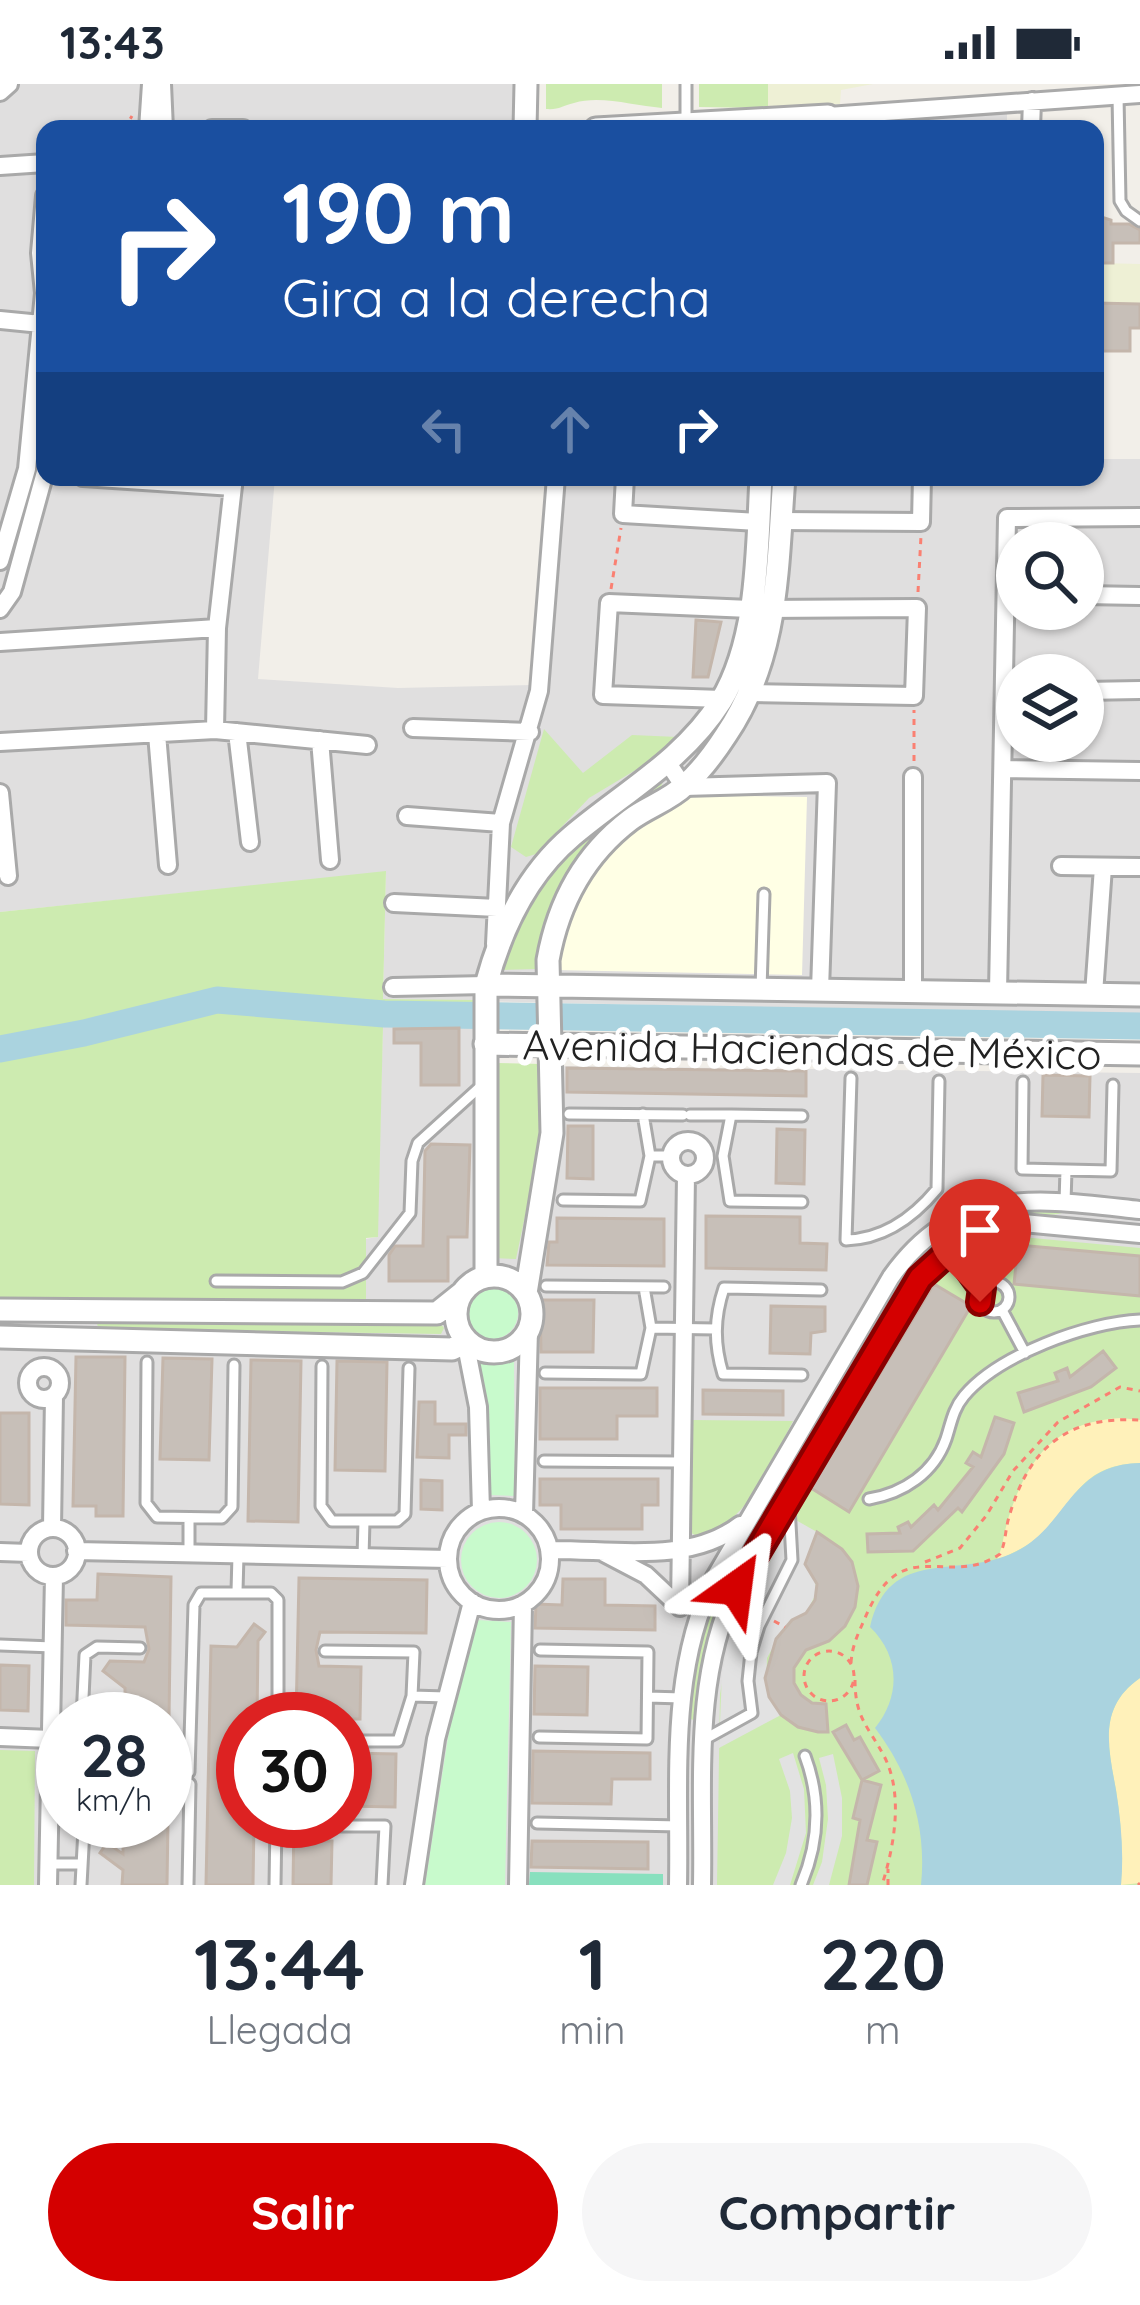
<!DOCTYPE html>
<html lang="es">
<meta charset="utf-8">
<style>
body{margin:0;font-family:Quicksand,sans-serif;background:#f6f6f7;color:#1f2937;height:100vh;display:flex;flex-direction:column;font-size:45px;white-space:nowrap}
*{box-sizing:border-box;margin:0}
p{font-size:39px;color:#747a83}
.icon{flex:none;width:66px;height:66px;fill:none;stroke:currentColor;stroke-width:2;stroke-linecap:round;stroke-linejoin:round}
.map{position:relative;height:1801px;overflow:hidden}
.side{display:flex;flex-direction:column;background:#fff;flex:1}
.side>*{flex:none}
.hud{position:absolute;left:36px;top:36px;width:1068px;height:366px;border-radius:24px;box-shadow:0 3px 9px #0004;background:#1a4fa0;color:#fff;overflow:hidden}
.fabs{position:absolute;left:996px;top:438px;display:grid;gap:24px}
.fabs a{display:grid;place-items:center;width:108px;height:108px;border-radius:50%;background:#fff;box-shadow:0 3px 9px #0004;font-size:60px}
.speed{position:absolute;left:36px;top:1608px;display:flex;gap:24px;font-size:60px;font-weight:700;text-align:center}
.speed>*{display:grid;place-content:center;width:156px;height:156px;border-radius:50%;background:#fff;box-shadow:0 3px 9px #0004;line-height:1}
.speed small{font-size:30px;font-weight:400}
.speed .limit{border:18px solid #d22;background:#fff;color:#111}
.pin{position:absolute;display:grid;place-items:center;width:102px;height:102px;color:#fff;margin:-123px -51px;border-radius:50% 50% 50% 0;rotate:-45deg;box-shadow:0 0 12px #0007}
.pin .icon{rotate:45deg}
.me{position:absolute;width:132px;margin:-66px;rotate:31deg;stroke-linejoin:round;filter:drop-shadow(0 0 9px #0008)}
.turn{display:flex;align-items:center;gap:42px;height:252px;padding:0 48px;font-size:54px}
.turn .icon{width:156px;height:156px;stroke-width:2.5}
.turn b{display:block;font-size:84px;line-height:102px}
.lanes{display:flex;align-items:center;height:114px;padding:0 48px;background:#0003;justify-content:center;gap:60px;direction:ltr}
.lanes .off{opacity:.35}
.eta{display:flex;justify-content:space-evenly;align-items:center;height:204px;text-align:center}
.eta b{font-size:72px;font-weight:700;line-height:84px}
.cta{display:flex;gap:24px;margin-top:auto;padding:24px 48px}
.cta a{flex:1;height:138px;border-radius:72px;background:#d40000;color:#fff;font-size:48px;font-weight:700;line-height:138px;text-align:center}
.cta a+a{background:#f6f6f7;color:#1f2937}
.status{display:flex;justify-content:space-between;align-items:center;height:84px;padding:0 60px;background:#fff;direction:ltr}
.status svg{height:33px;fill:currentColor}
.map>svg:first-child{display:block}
</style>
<div class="status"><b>13:43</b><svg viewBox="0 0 49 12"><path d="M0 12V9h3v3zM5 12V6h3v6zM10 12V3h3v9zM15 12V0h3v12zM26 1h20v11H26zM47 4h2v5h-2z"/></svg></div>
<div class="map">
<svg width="1140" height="1801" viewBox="0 0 1140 1801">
<rect width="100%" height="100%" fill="#f2efe9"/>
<path fill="#e0dfdf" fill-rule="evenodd" d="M0 0H538L537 45H45V393H275L258 595 398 604 534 601 554 393H1095V375H1140V932L383 915 386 788 0 828ZM1017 459H1083V525H1017ZM1017 591H1083V657H1017Z
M1007 19V45H596Z
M383 942H475L476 981 1140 989V1801H0V1219L377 1153ZM63 1635H165V1737H63ZM243 1635H345V1737H243Z"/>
<path fill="#ffffe5" d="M681 711 807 713 802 891 555 886 563 840 582 799 635 743Z"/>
<path fill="#eef0d5" d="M768 0H873L841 6 840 20 768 24Z
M1095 155H1099V179L1140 180V220L1095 219Z"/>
<path fill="#cdebb0" d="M546 0H662V24C634 22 601 11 574 19 562 22 559 26 546 25Z
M699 0H768V24L699 23Z
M544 645 583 689 632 651 678 653 654 675 589 714 536 770 526 773 511 763Z
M663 698 659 707 640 719 545 855 536 885 502 886C527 801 585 740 663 698Z
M386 787 383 915 475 916V981L474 942 383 943 378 1153 366 1154V1217L0 1219V828Z
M496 979 541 980 540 1060 516 1175 492 1174Z
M1022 1124 1062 1129C1052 1132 1038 1130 1025 1131 980 1133 943 1156 913 1188L754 1456H750L776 1406 908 1184C940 1148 975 1133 1022 1124Z
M1012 1152 1140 1164V1801H717L720 1610 732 1547 811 1404 933 1199 967 1166 988 1156Z
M101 1235 440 1239 444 1244 441 1250 101 1245 97 1241Z
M692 1336 793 1337C769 1382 751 1436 699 1453L691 1449Z
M734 1478 739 1482C710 1531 698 1578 697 1635L694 1636 690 1635C692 1578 704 1528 734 1478Z
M0 1666 35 1667 34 1801H0Z"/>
<path fill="#fff1ba" d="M1121 1334 1140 1336V1379C1086 1381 1079 1408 1047 1444 1033 1460 1016 1468 997 1476 1003 1463 1004 1447 1009 1432 1028 1373 1057 1337 1121 1334Z
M1140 1594V1799L1121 1801C1123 1769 1121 1737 1116 1706 1108 1662 1098 1623 1140 1594Z"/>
<path fill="#c8facc" d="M466 1229a26 26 0 1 1 52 0a26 26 0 1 1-52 0Z
M472 1277H514L515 1412 490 1411 489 1322Z
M461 1476a38 38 0 1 1 76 0a38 38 0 1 1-76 0Z
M477 1536 511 1538 505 1801H425L449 1647Z"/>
<path fill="#88e0be" d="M530 1788 663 1790V1801H529Z"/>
<path fill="#e2e2e2" d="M794 1435 817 1448 805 1480 814 1493 817 1508 806 1529 782 1547 767 1574 766 1604 781 1631 719 1664 722 1589 732 1547Z
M793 1669 804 1705 806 1749 790 1801H773L786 1769 792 1734 790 1707 779 1675Z
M833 1670 842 1714V1752L829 1801H813L822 1778 828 1735 826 1701 819 1674Z"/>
<path fill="#aad3df" d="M1140 1379V1594C1098 1623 1108 1662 1116 1706 1121 1737 1124 1769 1121 1801H921C927 1743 910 1690 875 1644 901 1612 900 1572 870 1543 889 1461 958 1496 1015 1468 1068 1442 1069 1380 1140 1379Z"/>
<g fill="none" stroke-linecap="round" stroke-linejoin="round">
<path stroke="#aad3df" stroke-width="27" d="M0 965 84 949 217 916 384 930 1140 942"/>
</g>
<path fill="#c7bfb8" stroke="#c4b6ab" stroke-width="3" d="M1095 131 1111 136V140H1129L1140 146V159H1113V179H1098Z
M1095 219 1140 220V244H1130V267H1095Z
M696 536 721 538 708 593H693Z
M459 944V1001H421V959H394V945Z
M567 984 806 987V1012L567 1008Z
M1043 991 1090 992 1089 1033 1042 1032Z
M568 1042H593V1095L567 1094Z
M777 1045 805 1046 804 1100 776 1099Z
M431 1060 470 1061 467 1153H448V1197H389V1171L395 1162H423L425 1067Z
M706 1132 800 1133V1159L827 1160 826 1186 706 1184Z
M557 1134 664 1135V1182L547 1181 549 1158H557Z
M1018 1161 1140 1172V1212L1014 1200Z
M934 1200 971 1222 849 1428 811 1404Z
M540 1216H594L593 1268H541Z
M771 1222 825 1223V1247L811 1249 810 1270 770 1269Z
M1103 1267 1116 1284 1091 1303 1024 1328 1018 1309 1058 1297 1055 1289 1067 1284 1070 1293Z
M76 1273H125L123 1432H96V1422H73Z
M163 1274 212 1275 209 1376 160 1375Z
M251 1276 301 1277 298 1438 248 1437Z
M337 1277 387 1278 385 1387 335 1386Z
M540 1304H657V1332H617V1355H540Z
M703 1306 783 1307V1331L703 1330Z
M419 1318H435V1340H466V1351H449V1374L417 1373Z
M0 1329H29V1421L0 1420Z
M995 1333 1014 1339 1004 1370 962 1428 958 1424 913 1467 868 1468 867 1450 900 1449 898 1443 908 1438 911 1443 934 1421 938 1426 973 1383 966 1379 973 1368 981 1373Z
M540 1395H658V1421H642V1445H561V1421H540Z
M421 1396 442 1397V1426L421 1425Z
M817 1448 842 1465 852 1478 858 1502 855 1523 845 1542 829 1557 806 1566 794 1584V1599L801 1611 812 1619 826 1620 828 1648H818L798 1643 781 1631 769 1613 765 1594 776 1555 792 1536 806 1529 815 1516 817 1500 805 1480Z
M98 1490 171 1493 169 1635H143V1630H125V1604L103 1587 110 1577 144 1578 149 1565 145 1543 66 1541V1516H97Z
M299 1494 427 1496 426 1549 320 1548 316 1566 319 1582 361 1583 360 1635H296Z
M563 1495H605V1521L655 1522V1546L535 1544 536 1520 562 1521Z
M254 1540 265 1548 258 1557 257 1635H243V1737H254L253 1801H206L211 1562 237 1563Z
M0 1581 29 1582 28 1627 0 1626Z
M535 1582 588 1583 587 1631 534 1630Z
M846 1641 854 1656 860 1653 879 1687 862 1696 833 1648Z
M533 1667 650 1669V1695H612L611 1720 532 1719Z
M345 1669 396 1670 395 1723 345 1722Z
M862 1696 881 1701 867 1756 877 1758 867 1801H849L860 1736 853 1734Z
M148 1737H168L167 1801H122L123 1786 100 1769 107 1759 123 1770V1753H141Z
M294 1737H315L316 1757H332L331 1801H293Z
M532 1757 648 1758V1785L531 1783Z"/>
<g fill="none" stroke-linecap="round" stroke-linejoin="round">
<g stroke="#a9a9a9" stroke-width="15">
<path id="service" d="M1118 12 1120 117 1126 127 1140 137
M686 39V0
M761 905 764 810
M851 994 846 1156C884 1155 913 1134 937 1105L939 997
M1023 998 1022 1085 1111 1087 1113 1001
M569 1030 683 1031
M690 1031H731
M802 1032 731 1031 723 1072 730 1117 802 1118
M650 1072H671
M563 1116 640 1117 650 1072 643 1030
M1065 1118 1066 1086
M980 1150 996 1198
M953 1164 982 1204
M216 1197 342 1198 363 1189 410 1129 412 1077 418 1059 481 1002
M979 1213a15 15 0 1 1 30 0a15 15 0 1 1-30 0Z
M546 1202 664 1203
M1002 1226 1025 1269
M651 1244 716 1245
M147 1278 146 1419 157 1433 222 1434 232 1423 234 1281
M322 1282 321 1422 332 1437H397L405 1430 409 1284
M545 1289 641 1290 651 1244 644 1203
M802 1291 723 1290C714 1260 714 1234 724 1204L821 1206
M544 1377 680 1378
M869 1415C904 1409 934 1389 946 1355 951 1340 953 1325 964 1312 998 1271 1088 1238 1140 1236
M189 1470V1434
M363 1473 364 1437
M237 1507 238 1471
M0 1561 53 1563
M325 1567 414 1568 412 1612 398 1657H345
M412 1612 446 1613
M648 1613 682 1614
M82 1635 85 1571 97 1563 140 1564
M539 1653 647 1655 648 1568 540 1566
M705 1655 752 1629 748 1597 751 1568 759 1542 792 1476 789 1422
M189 1688 194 1521 201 1509H271L278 1516V1635
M537 1739 680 1742
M322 1742H385L382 1801
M49 1780H81
M81 1801 84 1745 96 1738H139
M188 1801 190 1700
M275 1801 276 1737
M801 1801C819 1759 821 1715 805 1672"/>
</g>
<g stroke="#a9a9a9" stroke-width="22">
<path id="minor" d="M162 0 164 45
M0 8 9 0
M828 32 1140 10
M148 45 151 0
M212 45H243
M1031 45 1032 17
M0 82 45 79
M0 236 41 240
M83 393 233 403
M625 393 623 430 758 438
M780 437 921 438 922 393
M0 477 27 385 44 209 40 169 45 112
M1083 511 1140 512
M0 525 12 508 45 388
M0 558 217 544
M1083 607 1140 606
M722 615 603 611 609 519 750 525 917 524 914 612 751 609
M413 644 530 648
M215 646 217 544 234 393
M237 648 250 758
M157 650 168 781
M320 656 330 776
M0 658 215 646 367 661
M668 679 684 703 827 699 820 906
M1005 685 1140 687
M913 693V907
M0 709 8 792
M407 732 501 739
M1061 782 1140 783
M394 819 497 824
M495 860 501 739 539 607 556 393
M393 903 486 901
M998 908 1007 434 1140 433
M1094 910 1103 783
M671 1074a17 17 0 1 1 34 0a17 17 0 1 1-34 0Z
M471 1261 468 1272 478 1323 481 1427
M28 1299a16 16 0 1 1 32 0a16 16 0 1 1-32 0Z
M448 1475a51 51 0 1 1 102 0a51 51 0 1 1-102 0Z
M524 1430 529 1246
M52 1444 54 1312
M29 1468a24 24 0 1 1 48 0a24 24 0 1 1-48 0Z
M549 1466C611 1465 688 1481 740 1441
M76 1467 448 1475
M0 1468 29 1469
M604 1469 646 1491 680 1523
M680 1523 686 1091
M0 1653 51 1655
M48 1801 54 1492
M414 1801 436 1655 472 1518
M518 1801 523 1520
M678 1801C680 1698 668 1587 715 1493L891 1193C958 1099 1040 1115 1140 1126
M702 1801C704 1702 692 1595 736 1504L911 1206 941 1173 980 1150 1023 1139 1140 1150"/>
</g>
<g stroke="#a9a9a9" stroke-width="27">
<path id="tertiary" d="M525 45 526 0
M596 45 828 32 825 45
M486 901 1140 911
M485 960 1140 970
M486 1192V901C501 845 527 790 572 752 624 708 684 676 721 617 759 554 757 465 761 393
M456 1230a38 38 0 1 1 76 0a38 38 0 1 1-76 0Z
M526 1209 552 1049 548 876C558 820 584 771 630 736 647 723 670 716 685 701 700 688 715 668 726 651 779 573 777 484 784 393
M0 1226 437 1229 462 1209
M0 1253 452 1265 467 1258"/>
</g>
<path stroke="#fa8072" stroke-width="3" stroke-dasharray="6 6" stroke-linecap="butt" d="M124 45 132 32
M611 505 621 444
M918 508 921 452
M914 677V626
M925 1478 960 1464 986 1432 1013 1387 1058 1338 1120 1303 1140 1307
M774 1537 785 1543
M804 1592a25 25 0 1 1 50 0a25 25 0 1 1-50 0Z
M851 1579C852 1562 858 1550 865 1534 902 1446 947 1506 1000 1470 1006 1458 1005 1446 1009 1433 1029 1363 1067 1332 1140 1336
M855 1596C855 1634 868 1642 884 1672 904 1710 894 1763 882 1801
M888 1801V1785
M1138 1801 1140 1799"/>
<use href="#service" stroke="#fff" stroke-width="9"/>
<use href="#minor" stroke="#fff" stroke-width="16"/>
<use href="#tertiary" stroke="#fff" stroke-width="21"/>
</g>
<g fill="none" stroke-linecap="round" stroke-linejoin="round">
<g stroke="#8a0000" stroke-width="30">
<path id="route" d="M736 1504 920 1194 953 1164 982 1204 980 1218"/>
</g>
<use href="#route" stroke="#d40000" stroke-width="21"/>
</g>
<g text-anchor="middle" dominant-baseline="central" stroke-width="12" stroke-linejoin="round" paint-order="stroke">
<g font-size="42" fill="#222" stroke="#fff">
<text transform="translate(812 965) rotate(1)">Avenida Haciendas de México</text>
</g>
</g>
</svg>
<div class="fabs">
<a><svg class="icon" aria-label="search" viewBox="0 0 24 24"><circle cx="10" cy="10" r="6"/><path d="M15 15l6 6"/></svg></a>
<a><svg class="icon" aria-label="layers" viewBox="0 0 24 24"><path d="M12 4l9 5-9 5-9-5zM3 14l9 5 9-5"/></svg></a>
</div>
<div class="speed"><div>28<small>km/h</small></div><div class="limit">30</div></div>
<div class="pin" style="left:980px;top:1218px;background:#d93025"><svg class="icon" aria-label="arrive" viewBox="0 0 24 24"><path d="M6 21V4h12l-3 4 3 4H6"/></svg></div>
<svg class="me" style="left:736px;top:1504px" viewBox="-20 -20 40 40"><path d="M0-17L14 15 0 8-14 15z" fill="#d40000" stroke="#fff" stroke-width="4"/></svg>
<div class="hud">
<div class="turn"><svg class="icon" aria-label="right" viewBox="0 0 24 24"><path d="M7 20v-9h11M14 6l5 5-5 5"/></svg><div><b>190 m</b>Gira a la derecha</div></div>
<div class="lanes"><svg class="icon off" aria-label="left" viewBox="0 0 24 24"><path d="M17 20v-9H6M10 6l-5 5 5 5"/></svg><svg class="icon off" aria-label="ahead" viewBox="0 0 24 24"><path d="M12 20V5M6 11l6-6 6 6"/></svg><svg class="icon" aria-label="right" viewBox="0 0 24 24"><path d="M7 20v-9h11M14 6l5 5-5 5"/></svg></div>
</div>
</div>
<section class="side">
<div class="eta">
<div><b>13:44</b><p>Llegada</p></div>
<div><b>1</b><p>min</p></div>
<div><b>220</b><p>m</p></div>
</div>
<div class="cta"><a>Salir</a><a>Compartir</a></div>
</section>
